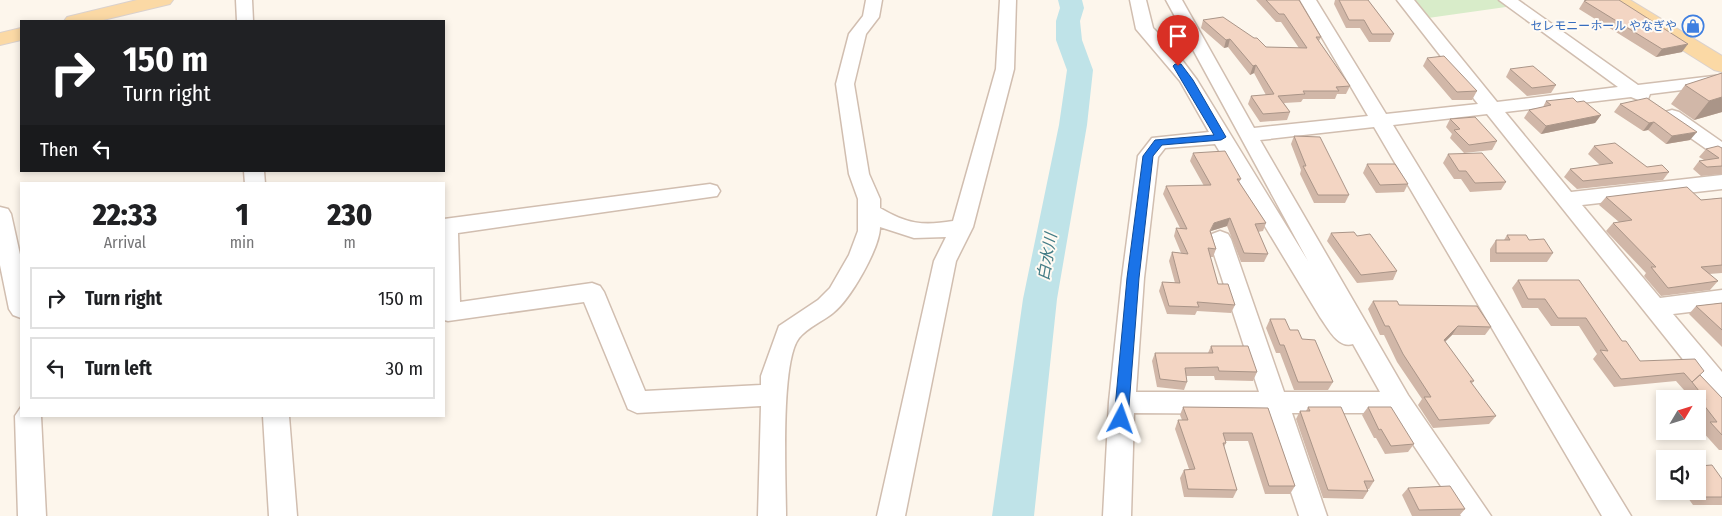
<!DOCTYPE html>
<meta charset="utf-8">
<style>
body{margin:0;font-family:"Fira Sans Condensed","Noto Sans JP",sans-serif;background:#f6f6f6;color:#202124;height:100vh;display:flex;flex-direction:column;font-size:19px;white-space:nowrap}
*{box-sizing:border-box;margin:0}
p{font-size:16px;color:#757577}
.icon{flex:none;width:28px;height:28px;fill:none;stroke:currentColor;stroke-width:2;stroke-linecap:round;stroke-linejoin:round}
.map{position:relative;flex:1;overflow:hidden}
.details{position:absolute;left:20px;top:182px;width:425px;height:235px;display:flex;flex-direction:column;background:#fff;border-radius:0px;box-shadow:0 2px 8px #0003}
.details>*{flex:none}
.hud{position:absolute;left:20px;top:20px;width:425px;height:152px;border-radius:0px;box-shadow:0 2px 8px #0003;background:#202124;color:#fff;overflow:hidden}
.needle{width:32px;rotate:52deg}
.fabs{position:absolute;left:1656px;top:390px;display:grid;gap:10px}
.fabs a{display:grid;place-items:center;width:50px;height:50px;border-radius:0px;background:#fff;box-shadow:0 2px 8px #0003;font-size:25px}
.pin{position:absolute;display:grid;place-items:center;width:42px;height:42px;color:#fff;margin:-51px -21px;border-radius:50% 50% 50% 0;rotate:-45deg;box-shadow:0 0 5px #0007}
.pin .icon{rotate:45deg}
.me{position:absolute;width:55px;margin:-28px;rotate:4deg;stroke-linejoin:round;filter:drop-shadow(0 0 4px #0008)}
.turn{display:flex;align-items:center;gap:18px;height:105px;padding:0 20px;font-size:22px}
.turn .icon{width:65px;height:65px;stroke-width:2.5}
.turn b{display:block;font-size:35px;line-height:42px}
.then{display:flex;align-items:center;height:48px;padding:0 20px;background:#0003;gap:10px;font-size:19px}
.eta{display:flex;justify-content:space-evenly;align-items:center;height:85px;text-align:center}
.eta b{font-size:30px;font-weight:800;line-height:35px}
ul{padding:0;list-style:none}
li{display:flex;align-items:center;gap:15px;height:62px;margin:0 10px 8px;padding:0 10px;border:2px solid #e0e0e0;border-radius:0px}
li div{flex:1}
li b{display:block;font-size:19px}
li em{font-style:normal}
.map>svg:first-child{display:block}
</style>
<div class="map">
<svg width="1722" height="516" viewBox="0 0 1722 516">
<rect width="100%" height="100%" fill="#fdf6ec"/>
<path fill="#d8ecc9" d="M1413 0H1504L1513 6 1428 18Z"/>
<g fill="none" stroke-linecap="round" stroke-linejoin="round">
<path fill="#bfe3e8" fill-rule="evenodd" d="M1058 0H1082L1084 8 1080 21 1082 40 1093 70 1087 125 1057 299 1034 516H992L1023 299 1059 125 1067 70 1056 40V21L1060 8Z"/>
<g stroke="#d1beb0" stroke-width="3">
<path id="minor" d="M236 0H252L253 21H237Z
M866 0H882L879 17 866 34 854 84 869 174 880 199V208C907 224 922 226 953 221L996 69 1000 0H1016L1014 69 973 227 956 261 905 516H877L934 261 946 237 914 238 880 227C880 248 850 300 833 313 823 321 807 328 799 338 780 362 786 481 786 516H758L761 406 637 413 628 409 584 302 448 321 444 320V219L710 184 717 186 720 191 717 196 458 233 460 302 592 283 600 286 604 292 645 391 761 385V376L779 326 818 300 830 288 849 255 858 231V199L849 174 836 84 849 34 863 16Z
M1130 0H1146L1153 28 1173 48 1197 80 1308 261 1166 0H1182L1254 128 1368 116 1300 0H1316L1386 114 1478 104 1397 0H1414L1497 102 1618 87 1499 0H1518L1638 85 1722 75V85L1650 94 1648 99 1641 101 1631 97 1505 112 1571 192 1722 175V189L1582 205 1660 298 1722 290V308L1673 314 1722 372V400L1713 397 1487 114 1393 125 1631 516H1602L1374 127 1260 140 1408 395 1491 516H1461L1392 413H1292L1327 516H1299L1265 414 1134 413 1131 516H1103L1109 402 1122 278 1138 156 1152 138 1209 132 1180 81 1136 29ZM1215 144 1320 317C1328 328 1338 349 1353 344L1380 392H1284L1231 239 1228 234 1220 231 1212 234 1209 239 1259 392H1136L1144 278 1158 157 1165 148Z
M1672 110 1679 112 1722 142V157L1715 155 1665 120 1662 116 1665 112Z
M244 171H264L265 184H245Z
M0 207 8 209 11 214 21 259V318L13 315 9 309 0 265Z
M21 407V416H41L46 516H18L15 416Z
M263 416H289L297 516H269Z"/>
</g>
<g stroke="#dad1cd" stroke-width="2">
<path id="major" d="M137 0H173L170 4 99 21H64L67 17Z
M1606 0H1630L1722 56V72L1714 70 1609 4Z
M21 28V40L0 45V33Z"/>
</g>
<use href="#minor" fill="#fff" fill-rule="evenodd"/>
<use href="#major" fill="#fbd9a5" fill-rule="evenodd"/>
</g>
<path fill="#d1b7a8" d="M1256 0H1299L1321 37 1319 41 1350 86 1346 94H1337L1335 99H1303L1301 102 1284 103 1290 112 1287 120 1260 122 1248 104 1251 96 1266 95 1254 73 1250 75 1228 47 1224 48 1201 28 1203 20 1254 38 1266 47 1299 48 1281 22H1276Z
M1335 0H1368L1394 34 1390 42H1369L1360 28H1346L1334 4Z
M1584 1 1682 52 1656 57 1579 9Z
M1427 58 1477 91 1472 100H1452L1423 66Z
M1510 69 1556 85 1551 93 1527 96 1506 77Z
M1722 73V112L1694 120 1671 104 1685 85Z
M1546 101 1577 102 1601 115 1595 123 1541 134 1524 118 1529 110 1543 107Z
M1620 104 1690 140 1666 144 1648 130 1643 131 1614 112Z
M1450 119 1497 141 1492 150 1464 153 1450 138 1452 134 1446 127Z
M1294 136 1349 195 1345 203H1314L1300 174 1301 170 1291 144Z
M1594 146 1647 167 1669 172 1663 180 1577 189 1564 177 1570 169 1600 165 1588 154Z
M1722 148V174L1701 176 1693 169 1699 161 1704 160 1699 157 1706 149Z
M1193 153 1241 179 1239 182 1266 223 1263 231 1258 232 1268 254 1264 262H1241L1227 226 1211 231V232L1216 249 1213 257H1210L1218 284 1235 305 1231 313 1197 311 1195 315 1167 314 1159 291 1162 282 1175 283 1169 261 1172 252 1181 253 1174 236 1176 228H1180L1163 194 1166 186H1204L1190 161Z
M1448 154 1506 182 1501 190 1470 192 1461 179H1454L1443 163Z
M1367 164 1408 184 1404 192 1376 193 1363 173Z
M1606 197 1701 200 1722 198V273L1709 274 1718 281 1710 290 1661 296 1644 276 1646 273 1606 231 1613 223 1619 222 1599 205Z
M1331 233 1357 236 1397 271 1393 280 1357 283 1327 241Z
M1507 235 1529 240 1553 253 1547 262H1490V249L1496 240H1504Z
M1518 280H1579L1622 341 1640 361 1700 375 1722 398V450H1719L1701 430 1705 426 1698 416V399H1690L1684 390 1685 389 1684 390 1676 381 1614 387 1593 359 1597 354 1579 326H1551L1538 308H1522L1512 288Z
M1373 301 1399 305 1491 327 1485 335H1452L1445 342 1474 381 1471 384 1496 416 1489 424 1433 428 1418 405 1422 399 1397 362 1384 335H1380L1368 309Z
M1722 303V347L1689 314 1696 306Z
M1270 319 1290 330 1302 339 1333 382 1328 390H1294L1280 353H1276L1266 328Z
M1211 346 1257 372 1253 381 1215 380 1214 376H1186L1187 382 1184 390 1157 387 1152 361 1155 353H1208Z
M1183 407 1268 408 1295 486 1290 494H1265L1248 441H1225L1226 443 1224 447 1237 490 1233 498 1184 497 1180 478 1184 470 1189 469 1175 429 1178 420H1182L1180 415Z
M1308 407 1374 481 1369 489H1367L1368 491 1363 499 1323 498 1296 419 1300 411H1306Z
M1368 407 1414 444 1408 452 1385 454 1376 438H1374L1362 415Z
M1722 479V505H1693L1683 491H1698Z
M1408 488 1465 509 1459 516H1412L1402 495Z"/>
<path fill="#aa9588" d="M1230 39 1228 47 1224 48 1226 40Z
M1688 44 1682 52 1656 57 1662 49Z
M1256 65 1254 73 1250 75 1253 66Z
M1722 97V112L1694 120 1709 101Z
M1601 115 1595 123 1541 134 1546 126Z
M1654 122 1648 130 1643 131 1649 123Z
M1697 132 1690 140 1666 144 1672 136Z
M1230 218 1227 226 1211 231 1207 240 1214 223Z
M1458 326 1452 335 1438 348 1444 340Z"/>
<path fill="#f3d5c3" stroke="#aa9588" d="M1266 0H1299L1321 37H1316L1350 86 1336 87 1339 91H1303L1305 94 1278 96 1290 112 1263 114 1251 96 1274 94 1256 65 1253 66 1230 39 1226 40 1203 20 1223 17 1254 38H1257L1266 47 1307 48 1284 14H1279Z
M1339 0H1368L1394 34H1372L1364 20H1349Z
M1587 0H1619L1688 44 1662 49 1584 1Z
M1444 56 1477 91 1457 92 1427 58Z
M1533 66 1556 85 1532 88 1510 69Z
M1722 73V97L1709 101 1685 85Z
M1573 98 1577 102 1584 101 1601 115 1546 126 1529 110 1551 105 1546 101Z
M1647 98 1697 132 1672 136 1654 122 1649 123 1620 104Z
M1475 117 1497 141 1469 145 1454 130 1460 129 1450 119Z
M1294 136 1320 137 1349 195H1318L1303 166H1306Z
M1615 143 1647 167 1662 165 1669 172 1583 181 1570 169 1613 163 1594 146Z
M1718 146 1722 148V166L1707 167 1699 161 1719 158 1706 149Z
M1225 151 1241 179H1237L1266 223 1255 224 1268 254 1244 253 1230 218 1214 223 1210 231 1216 249 1208 248 1218 284H1228L1235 305 1197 302 1199 307 1169 306 1162 282 1180 283 1172 252 1188 254 1176 228 1187 229 1166 186 1211 185 1193 153Z
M1482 153 1506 182 1475 183 1466 171H1459L1448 154Z
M1367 164H1395L1408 184 1380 185Z
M1687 187 1701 200 1722 198V265L1701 267 1718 281 1668 288 1651 267H1656L1613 223 1632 220 1606 197Z
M1354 232 1357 236 1370 234 1397 271 1361 275 1331 233Z
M1507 235H1526L1529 240 1544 239 1553 253H1496V240H1510Z
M1518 280H1579L1622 341H1626L1640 361 1695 359 1704 371 1692 382 1684 373 1621 379 1600 350 1608 351 1586 318H1558L1545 299H1528Z
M1373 301H1397L1399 305 1477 306 1491 327 1458 326 1444 340 1474 381H1470L1496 416 1439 420 1424 397H1431L1403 354 1389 326H1385Z
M1722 303V330L1696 306Z
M1270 319H1285L1290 330H1298L1302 339 1315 340 1333 382H1298L1284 345H1280Z
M1211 346H1248L1257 372 1219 371 1218 367 1185 368 1187 382 1160 379 1155 353H1213Z
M1700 375 1722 398V435L1710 422H1717L1700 400H1706L1692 382Z
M1183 407 1268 408 1295 486H1269L1252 433H1223L1226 443H1223L1237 490 1188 489 1184 470 1195 469 1178 420H1188Z
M1308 407H1341L1374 481H1364L1368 491 1328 490 1300 411H1310Z
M1368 407H1391L1414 444 1391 446 1381 429 1379 430Z
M1712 465 1722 479V497H1703L1698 491V466Z
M1450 486 1465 509 1419 510 1408 488Z"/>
<path fill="#1a73e8" stroke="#114b97" d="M1175 64H1181L1193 80 1226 137 1221 140 1162 145 1153 156 1139 278 1128 419 1126 423H1116L1114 419 1127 278 1143 156 1155 140 1214 135 1173 66Z"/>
<defs>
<g id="shop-ring" transform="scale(1.125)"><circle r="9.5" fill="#fffaf3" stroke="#3f7fe0" stroke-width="1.5"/><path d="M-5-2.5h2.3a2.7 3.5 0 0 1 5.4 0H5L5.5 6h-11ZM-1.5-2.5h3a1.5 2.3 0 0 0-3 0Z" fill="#3f7fe0"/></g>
</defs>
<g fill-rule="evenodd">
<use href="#shop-ring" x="1693" y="26"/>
</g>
<g text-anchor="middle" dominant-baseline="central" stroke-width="4" stroke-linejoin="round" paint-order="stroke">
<g font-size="12" fill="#366cbe" stroke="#fffaf3" text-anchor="end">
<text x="1677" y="26">セレモニーホール やなぎや</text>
</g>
<g font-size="16" font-style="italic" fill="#437c86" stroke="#fffaf3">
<text transform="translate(1047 257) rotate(-80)">白水川</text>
</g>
</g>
</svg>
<div class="fabs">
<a><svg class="needle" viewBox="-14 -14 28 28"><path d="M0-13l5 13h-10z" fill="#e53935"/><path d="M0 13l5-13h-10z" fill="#757577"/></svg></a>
<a><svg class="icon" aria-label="sound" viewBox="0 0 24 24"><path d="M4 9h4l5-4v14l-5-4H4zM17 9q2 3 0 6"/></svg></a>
</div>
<div class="pin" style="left:1178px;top:66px;background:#d93025"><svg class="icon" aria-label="arrive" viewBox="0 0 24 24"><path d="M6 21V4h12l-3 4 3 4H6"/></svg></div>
<svg class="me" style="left:1121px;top:419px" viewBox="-20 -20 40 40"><path d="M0-17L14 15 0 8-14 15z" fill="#1a73e8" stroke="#fff" stroke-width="4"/></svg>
<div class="hud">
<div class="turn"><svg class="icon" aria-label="right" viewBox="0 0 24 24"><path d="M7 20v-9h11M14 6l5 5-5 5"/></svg><div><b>150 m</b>Turn right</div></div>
<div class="then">Then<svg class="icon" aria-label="left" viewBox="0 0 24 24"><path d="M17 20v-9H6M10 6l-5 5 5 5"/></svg></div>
</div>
<section class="details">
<div class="eta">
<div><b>22:33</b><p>Arrival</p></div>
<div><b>1</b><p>min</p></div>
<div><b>230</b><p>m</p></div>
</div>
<ul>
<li><svg class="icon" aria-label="right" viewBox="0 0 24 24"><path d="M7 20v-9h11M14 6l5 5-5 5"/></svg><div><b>Turn right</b></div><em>150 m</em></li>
<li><svg class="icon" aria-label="left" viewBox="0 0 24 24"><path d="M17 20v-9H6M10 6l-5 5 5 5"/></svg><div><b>Turn left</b></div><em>30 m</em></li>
</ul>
</section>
</div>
